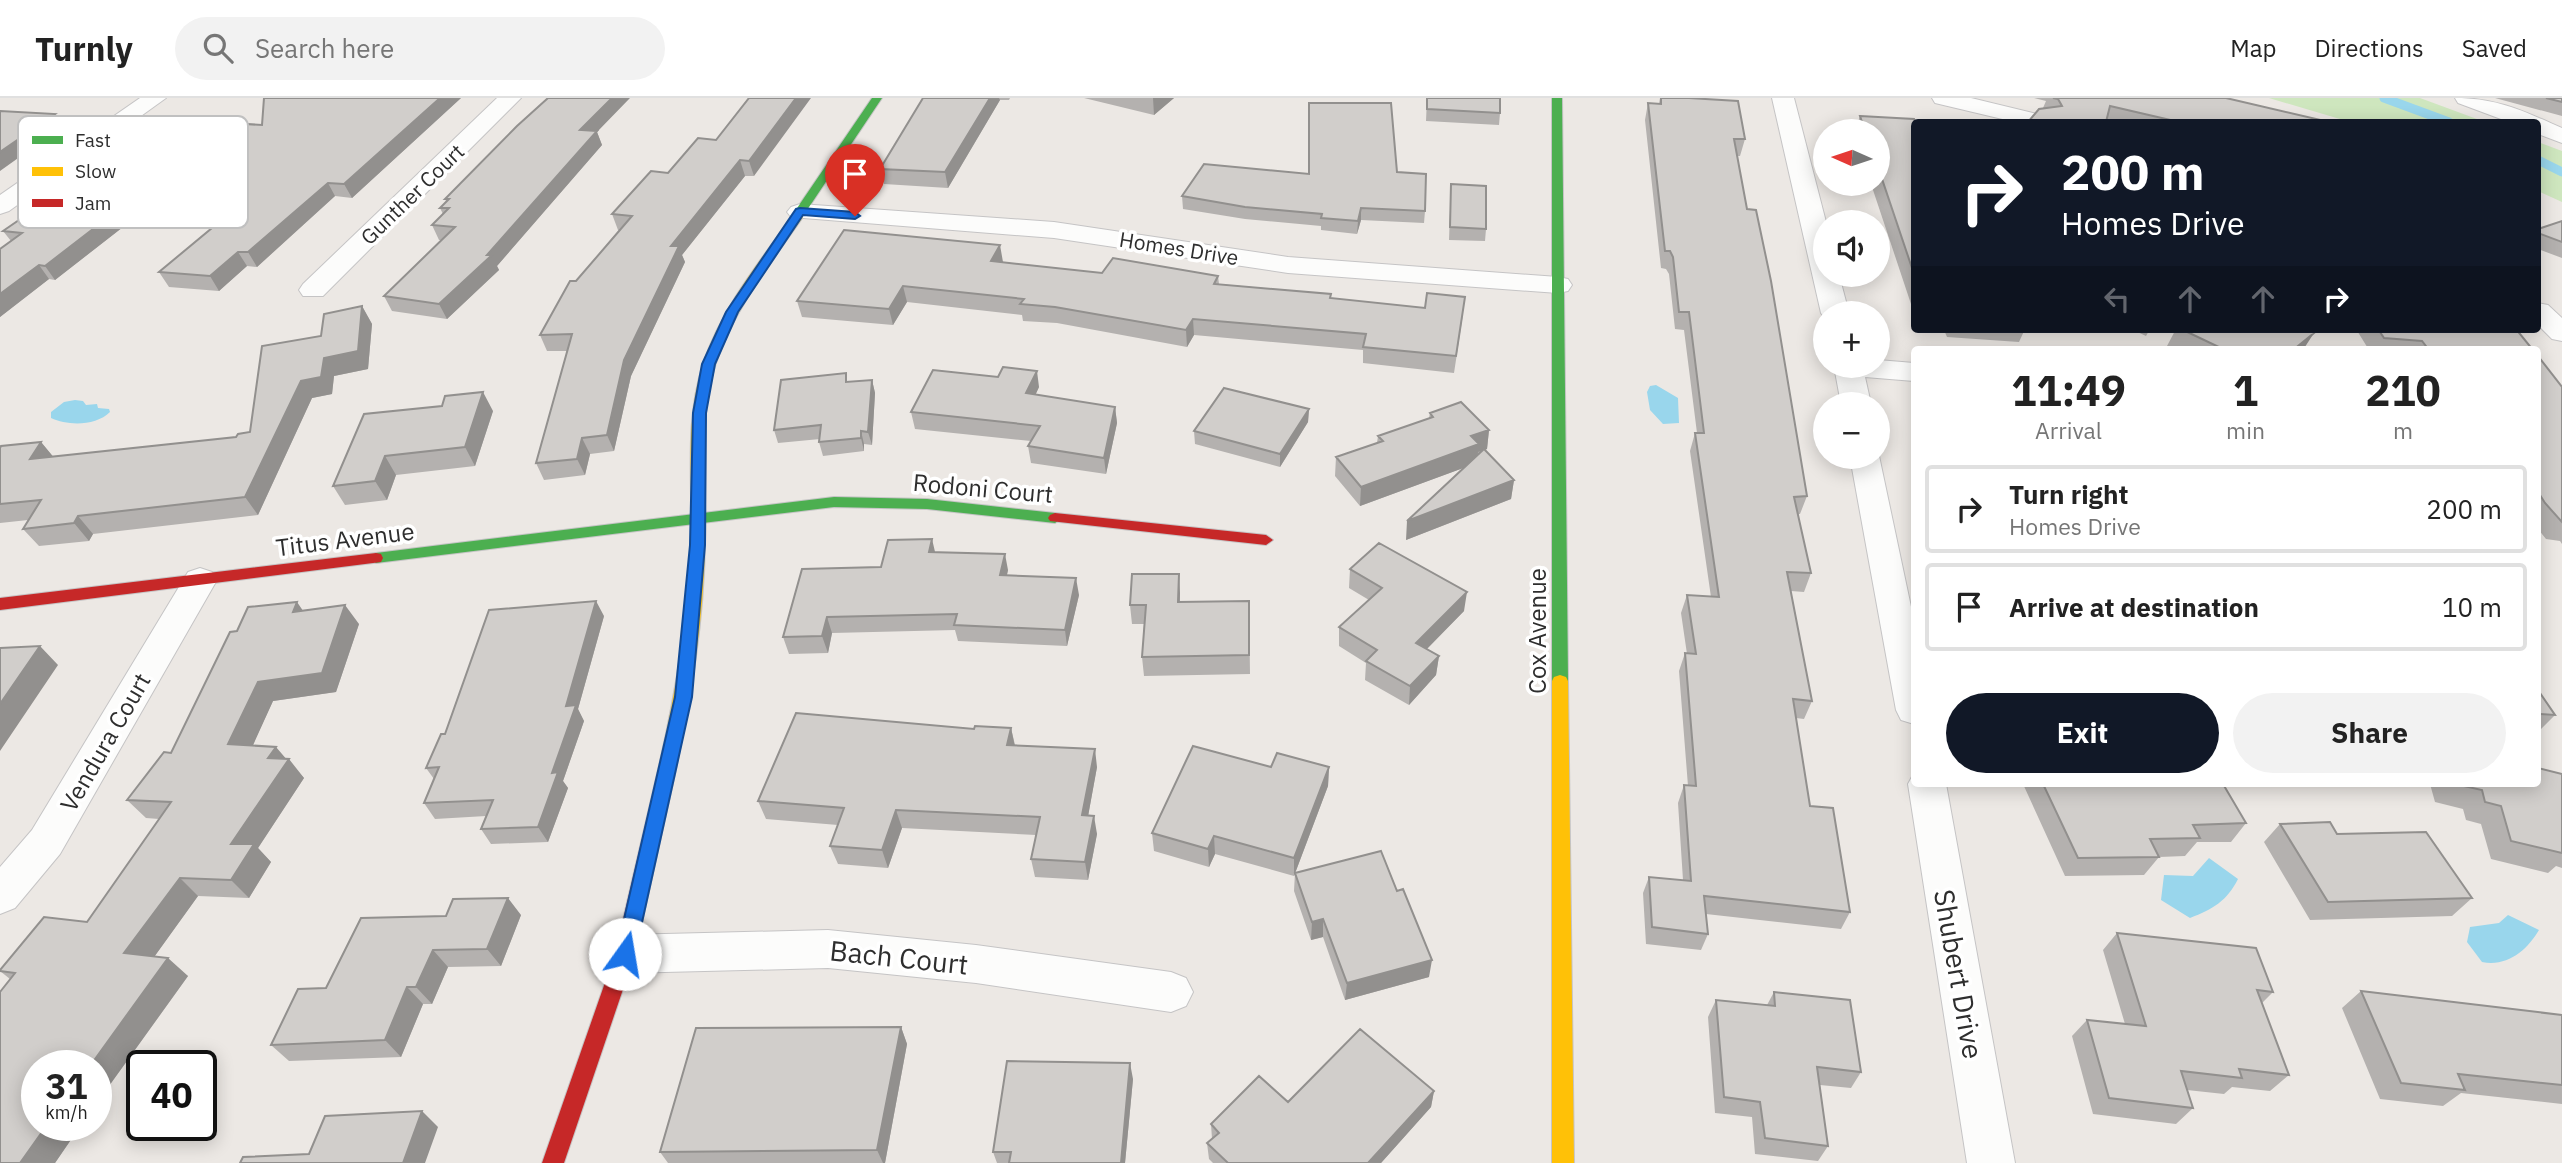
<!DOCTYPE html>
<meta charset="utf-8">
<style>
body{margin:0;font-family:"IBM Plex Sans",sans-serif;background:#f2f2f2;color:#222;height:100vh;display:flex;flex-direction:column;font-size:26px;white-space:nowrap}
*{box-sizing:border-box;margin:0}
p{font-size:23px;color:#767676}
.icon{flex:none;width:38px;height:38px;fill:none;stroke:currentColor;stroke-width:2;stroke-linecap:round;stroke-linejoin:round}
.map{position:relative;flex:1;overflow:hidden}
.sheet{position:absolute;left:1911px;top:248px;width:630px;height:441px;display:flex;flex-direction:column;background:#fff;border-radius:7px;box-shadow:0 4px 18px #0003}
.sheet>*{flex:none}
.guide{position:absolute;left:1911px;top:21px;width:630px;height:214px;border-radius:7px;box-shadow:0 4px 18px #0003;background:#111827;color:#fff;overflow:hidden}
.needle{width:46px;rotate:273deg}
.controls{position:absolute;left:1813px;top:21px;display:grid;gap:14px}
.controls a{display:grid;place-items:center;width:77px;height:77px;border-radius:50%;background:#fff;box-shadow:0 4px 18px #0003;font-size:35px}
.speed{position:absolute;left:21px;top:952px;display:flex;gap:14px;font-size:35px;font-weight:700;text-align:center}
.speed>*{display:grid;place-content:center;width:91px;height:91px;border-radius:50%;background:#fff;box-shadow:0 4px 18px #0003;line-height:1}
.speed small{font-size:18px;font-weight:400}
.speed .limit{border:4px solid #111;border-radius:10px;background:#fff;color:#111}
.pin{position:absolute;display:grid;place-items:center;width:60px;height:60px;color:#fff;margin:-72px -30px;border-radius:50% 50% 50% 0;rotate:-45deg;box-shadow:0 0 7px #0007}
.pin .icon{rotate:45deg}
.me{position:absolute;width:77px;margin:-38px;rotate:13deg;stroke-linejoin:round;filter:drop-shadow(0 0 5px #0008)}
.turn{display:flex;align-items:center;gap:24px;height:147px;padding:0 35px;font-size:32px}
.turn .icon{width:91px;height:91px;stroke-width:2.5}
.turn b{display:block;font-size:49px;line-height:60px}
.lanes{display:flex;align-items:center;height:66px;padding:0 35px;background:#0003;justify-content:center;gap:35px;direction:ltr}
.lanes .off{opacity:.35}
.eta{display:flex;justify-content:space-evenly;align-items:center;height:119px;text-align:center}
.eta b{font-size:42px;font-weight:700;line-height:49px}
.action{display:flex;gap:14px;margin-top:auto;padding:14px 35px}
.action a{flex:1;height:80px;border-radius:42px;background:#111827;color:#fff;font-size:28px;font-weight:700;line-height:80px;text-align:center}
.action a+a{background:#f2f2f2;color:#222}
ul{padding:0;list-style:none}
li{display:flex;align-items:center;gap:21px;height:88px;margin:0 14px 10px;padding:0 21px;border:4px solid #e0e0e0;border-radius:7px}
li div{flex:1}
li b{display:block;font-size:26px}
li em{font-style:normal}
header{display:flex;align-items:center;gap:42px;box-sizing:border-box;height:98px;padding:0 35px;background:#fff;border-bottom:2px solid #e0e0e0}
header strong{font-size:33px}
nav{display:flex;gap:38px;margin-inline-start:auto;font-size:24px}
.search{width:490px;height:63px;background:#f2f2f2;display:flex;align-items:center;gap:18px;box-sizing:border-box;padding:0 24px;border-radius:38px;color:#767676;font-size:26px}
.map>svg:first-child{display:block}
</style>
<header>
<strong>Turnly</strong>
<div class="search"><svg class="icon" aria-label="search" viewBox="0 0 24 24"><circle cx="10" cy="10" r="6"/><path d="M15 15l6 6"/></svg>Search here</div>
<nav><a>Map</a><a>Directions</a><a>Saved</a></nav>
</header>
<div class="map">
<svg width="2562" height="1065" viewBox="0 0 2562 1065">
<rect width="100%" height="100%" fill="#ece8e4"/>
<path fill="#cee6be" d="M2269 0H2420L2485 24H2350Z
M2538 44 2562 53V104L2538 93Z"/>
<path fill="#99d6ec" d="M1656 287 1678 300 1679 325 1663 326 1650 312 1647 294 1650 288Z
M75 302 83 303 86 307 97 306 98 310 109 311 110 314C96 328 68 328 51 320V314L64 304Z
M2209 760 2238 781C2227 803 2213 811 2190 820L2161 802 2164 777 2193 778Z
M2508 817 2539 832C2527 852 2508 869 2482 864L2467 844 2470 829 2499 825Z"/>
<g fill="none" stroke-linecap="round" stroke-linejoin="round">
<path stroke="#99d6ec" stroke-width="9" d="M2384 0 2449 24
M2538 62 2562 74"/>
<g stroke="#c5c4c5" stroke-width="2">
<path id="street" d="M140 0H166L9 113 0 116V97Z
M497 0H521L323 198H303L299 192 303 186Z
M1772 0H1794L1826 124 1825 177H1839L1849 215H1825V221L1821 215Z
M1932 0H1971L2049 19 2053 24H2015L1935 5Z
M2455 0C2498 0 2523 13 2562 30V45L2538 36V24H2509L2458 5Z
M800 106 1054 124 1288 159 1558 179 1568 181 1572 187 1568 193 1558 195 1288 175 1054 140 791 119 787 114 791 109Z
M2538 205 2548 207 2562 220V243L2552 241 2538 227Z
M1878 262 1914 265V283L1865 279 1871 306H1841L1834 268H1878Z
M1878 353 1914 523V626L1901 622 1896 612 1850 359H1878Z
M200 470 212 474 217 482 60 756 15 810 0 816V769L32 732 188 474Z
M1914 675V686H1946L2015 1065H1967L1908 686Z
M828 832 976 847 1171 874 1186 880 1193 894 1186 908 1171 914 976 885 828 870 625 875 610 869 604 856 610 843 625 837Z"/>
</g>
<g stroke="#c5c4c5" stroke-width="2">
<path id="fast" d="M872 0H882L801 121H793L791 119Z
M1552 0H1562L1568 583 1566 587H1554L1552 583Z
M834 399 927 401 1055 415 1062 420 1055 425 927 411 834 409 376 465 369 460 376 455Z"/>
</g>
<g stroke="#c5c4c5" stroke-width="2">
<path id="slow" d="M797 116 803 119C771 165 734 211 716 265 697 323 707 385 705 444 704 523 691 600 675 676L672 681 666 683 660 681 657 676C675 600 688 523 691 445 693 385 684 324 703 266 721 211 760 163 793 117Z
M1560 577 1566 579 1568 583 1574 1065H1552V583L1554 579Z"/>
</g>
<g stroke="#c5c4c5" stroke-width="2">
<path id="jam" d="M1055 415 1266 437 1273 442 1266 447 1050 423 1048 420 1050 417Z
M376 455 381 456 383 460 381 464 0 512V500Z
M666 669 672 671 675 676 635 856 564 1065H542L615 856 657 676 660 671Z"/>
</g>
<use href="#street" fill="#fcfcfb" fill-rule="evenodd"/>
<use href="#fast" fill="#4caf50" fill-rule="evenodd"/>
<use href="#slow" fill="#ffc107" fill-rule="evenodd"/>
<use href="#jam" fill="#c62828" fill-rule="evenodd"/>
</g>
<path fill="#b4b1af" d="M461 0 352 100 335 98 257 169 247 168 219 193 169 189 159 174 226 118 224 114 150 108 55 182 49 181 0 219V151L11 143 3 133 262 27Z
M749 0 754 78H745L682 157 685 164 631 278 614 353 590 356 585 377 544 382 536 365 567 253H547L540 237 576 183 619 132H618L612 116 668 75 716 42Z
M923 0H1010L1009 2H1000L948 90 884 86 880 71Z
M1084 0H1174L1154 17Z
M1427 0 1500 15 1499 27 1426 23Z
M1660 0H1689L1745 41 1740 58H1737L1747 111 1807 398 1800 416H1797L1811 475 1804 494 1791 493 1812 603 1804 621 1796 620 1810 708 1850 814 1841 831 1706 816 1708 836 1701 852 1646 846 1643 795 1649 779 1683 782 1678 705 1684 687 1688 688 1679 573 1685 555 1687 556 1681 515 1687 497 1711 499 1690 353 1695 335H1697L1684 232 1675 231 1669 176 1666 171 1661 170 1645 22 1648 5 1659 6Z
M2034 0H2226L2329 24H2028L2043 10 2046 3Z
M2495 0H2562V18Z
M1860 18 1914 24V215L1871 86H1878V33H1855Z
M597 34 602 47 497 168 499 172 447 221 392 213 384 198 442 142H439L432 127 443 116 440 110 446 103 445 101Z
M1397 74 1425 113 1424 125 1361 122 1357 136 1321 132V128L1245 121 1183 111 1182 98 1309 76Z
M1451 86 1486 131 1485 143 1449 142Z
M2562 123V160L2538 151V131Z
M1002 164 1102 175 1218 178 1219 186 1331 196V201L1463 216 1454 275 1363 265V252L1194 237 1187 249 1057 225 1023 223 1022 217 907 204 893 227 802 219 797 203Z
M362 208 372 226 368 271 334 278 332 296 312 300 258 417 93 436 89 443 39 448 23 431 28 422 0 425V350L41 344 53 359 236 339 250 334 321 238Z
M1939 231H2025L2019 244 1947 239 1944 232Z
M2131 231H2150L2146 238Z
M2176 231H2306L2303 252H2175L2167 248Z
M2356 231H2516L2533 252H2369Z
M2538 258 2562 289V446L2560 443 2546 441 2538 431Z
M872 282 875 295 872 347 864 346V353L823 358 819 344 820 341 778 345 774 332 849 284Z
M1039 289 1035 297 1115 309 1117 325 1106 376 1031 365 1028 348 1031 343 915 331 911 314Z
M1309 311 1308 324 1280 369 1195 346 1194 333Z
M493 313 475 368 396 377 387 402 345 407 333 388 364 316Z
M1430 315 1489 332 1487 351 1484 352 1514 382 1511 401 1406 442 1463 370 1360 408 1335 378 1336 359 1377 345 1378 338 1429 320Z
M935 454 1008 472 1007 477 1079 497 1067 548 958 543 955 532 832 535 828 555 789 556 783 539 881 469Z
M1350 471 1464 513 1427 551 1439 558 1436 577 1409 607 1365 582 1366 565 1339 548V529L1369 502 1349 490Z
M1180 495V504L1249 503 1250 576 1144 578 1142 559 1144 526H1132L1130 507Z
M303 513 359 526 336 594 273 603 252 648 286 661 304 680 258 750 271 764 249 800 198 798 154 859 188 878 96 1006V968L81 1027 55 1065H0L10 881 0 873 87 824 159 721 146 720 127 702 171 655 237 533Z
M604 518 578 611 584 623 563 683 568 690 548 744 491 746 481 731 486 718 435 721 424 705 434 681 426 670 445 636Z
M2538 592 2555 617 2538 634Z
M1011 630 1015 647 1097 669 1088 718 1097 736 1088 782 1035 779 1031 761 1036 737 902 730 888 770 838 766 830 748 838 727 766 721 758 703 974 631Z
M1271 669H1329L1328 688 1294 778 1215 756 1209 769 1154 753 1152 735Z
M2562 676V770L2556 768 2548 775 2491 761 2481 726 2466 722 2463 711 2435 704 2430 686H2538Z
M2023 686H2223L2246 725 2231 744H2197L2185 758 2159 759 2144 777 2065 778Z
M2280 726 2337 736 2472 800 2452 818 2310 822 2264 744Z
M1295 775 1429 879 1345 902 1323 839 1311 842 1294 793Z
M521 817 501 868 448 869 432 906H423L401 959 289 963 271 947 326 890Z
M2117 835 2273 894 2262 905 2289 977 2270 993 2232 989 2224 996 2187 992 2193 1010 2176 1026 2093 1016 2072 938 2087 922 2125 926 2103 852Z
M2361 893 2562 917V1006L2461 995 2443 1008 2380 1001 2342 910Z
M1774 894 1861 974 1851 990 1820 987 1828 1048 1818 1063 1755 1056 1752 1019 1715 1015 1708 919 1716 902 1767 907Z
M901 929 907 946 885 1065H668L660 1054Z
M1133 981 1125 1065H997L993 1054Z
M1434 993 1431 1009 1381 1065H1213L1209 1061 1207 1045 1212 1041 1211 1026 1288 1004Z"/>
<path fill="#92908e" d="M440 0H461L352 100 344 86Z
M612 0H630L597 34 602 47 497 168 499 172 447 221 439 206 487 157 580 32Z
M796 0H811L754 78 749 63Z
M990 0H999L1000 2 948 90 945 74Z
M1153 0H1174L1154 17Z
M55 16 63 28 0 73V54Z
M740 62 745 78 682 157 685 164 631 278 614 353 607 337 624 262 671 148Z
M328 85 335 98 257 169 248 154Z
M141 94 150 108 55 182 45 168Z
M1361 110V122L1357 136 1358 123Z
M1000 147 1003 164 994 180 991 163Z
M238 154 247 168 219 193 210 178Z
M39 167 49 181 0 219V196Z
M903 188 907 204 893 227 889 211Z
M362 208 372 226 368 271 334 278 332 296 312 300 258 417 245 399 301 283 324 260Z
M1193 221 1194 237 1187 249 1186 232Z
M2314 235 2303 252H2293Z
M1037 273 1039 289 1029 311 1026 295Z
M872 282 875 295 872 347 868 334Z
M483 294 493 313 475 368 465 349Z
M1115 309 1117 325 1106 376 1104 360Z
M1309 311 1308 324 1280 369V356Z
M1489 332 1487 351 1478 354 1477 365 1360 408 1361 389 1471 338Z
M861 333 864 346V353L861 340Z
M582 340 590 356 585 377 577 361Z
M41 344 56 362 30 361Z
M385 358 396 377 387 402 375 383Z
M1514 382 1511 401 1406 442 1407 423Z
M78 418 93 436 89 443 74 425Z
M932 441 936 458 929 454Z
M1005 456 1008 472 1003 493 1000 477Z
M1179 476 1180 495 1179 523 1178 504Z
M1076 480 1079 497 1067 548 1065 532Z
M1467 494 1464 513 1414 564 1416 545Z
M596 503 604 518 578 611 584 623 563 683 568 690 548 744 538 729 566 608Z
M297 504 310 523 293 514Z
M345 507 359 526 336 594 273 603 245 665 228 646 258 584Z
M827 519 832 535 828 555 822 538Z
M40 548 58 567 0 653V606Z
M1439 558 1436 577 1409 607 1410 588Z
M1011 630 1015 649 1007 647Z
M276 649 288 663 289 661 304 680 258 750 271 764 249 800 231 782V746L268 660Z
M1095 651 1097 669 1085 735 1082 717Z
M1329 669 1328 688 1294 778V760Z
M896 712 902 730 888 770 882 752Z
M1094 718 1097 736 1088 782 1085 764Z
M1214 738 1215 756 1209 769 1208 751Z
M180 780 198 798 144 873 124 855Z
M508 800 521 817 501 868 487 851Z
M1323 821V839L1311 842 1312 824Z
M433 852 448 869 432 906 416 889Z
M168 860 188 878 96 1006V968H90Z
M1432 862 1429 879 1345 902 1347 885Z
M407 889 423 906 401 959 385 942Z
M901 929 907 946 885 1065H883L877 1052Z
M1130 965 1133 981 1125 1065H1121Z
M1434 993 1431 1009 1381 1065H1368Z
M422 1013 438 1029 425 1065H403Z
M47 1027H81L55 1065H20Z"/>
<path fill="#d1cecb" stroke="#92908e" stroke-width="2" d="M264 0H440L344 86 328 85 248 154H238L210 178 159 174 236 110 221 109 231 101 141 94 45 168 39 167 0 196V151L22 135 3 133 166 21 262 27Z
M548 0H612L580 32 597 33 487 157H492L439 206 384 198 455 129 432 127 449 110H440L449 101H445L517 28Z
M749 0H796L749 63 740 62 671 148H679L624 262 607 337 582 340 577 361 536 365 572 236 540 237 570 183H576L632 118 612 116 651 73 668 75 698 40 716 42Z
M923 0H990L945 74 880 71Z
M1427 0H1500V15L1427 11Z
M1661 0H1689L1738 3 1745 41H1734L1747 111 1756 112 1771 183 1807 398 1794 399 1811 475 1787 474 1812 603 1793 601 1810 708 1833 710 1850 814 1704 798 1708 836 1652 829 1649 779 1691 783 1684 687 1696 688 1685 555 1696 556 1687 497 1719 499 1695 335H1704L1689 214H1679L1673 159 1670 153H1665L1648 5 1661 6Z
M2053 0H2226L2329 24H2179L2110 8 2106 24H2028L2039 11 2062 8 2058 1Z
M2546 0H2562V4Z
M1309 5H1391L1397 74 1426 76 1425 113 1361 110 1358 123 1321 120 1322 116 1245 109 1182 98 1204 66 1309 76Z
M0 13 55 16 0 54Z
M1860 18 1914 21 1915 24H1914V176L1878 69V33H1865Z
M1451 86 1486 88V131L1450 129Z
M2562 123V144L2538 135V131Z
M844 132 1000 147 991 163 1102 175 1113 160 1218 178 1214 186 1331 196 1330 200 1425 210 1427 195 1465 199 1456 258 1363 249 1366 236 1193 221 1186 232 1055 209 1020 206 1024 201 903 188 889 211 797 203Z
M362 208 358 253 324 260 321 279 301 283 245 399 78 418 74 425 23 431 41 402 0 406V350L1 348 41 344 30 361 236 339 238 336 250 334 262 248 321 238 324 216Z
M2181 231H2306L2314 235 2293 252H2225Z
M2378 231H2516L2533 252H2429L2422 243 2384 240Z
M2538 258 2562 289V424L2545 405 2538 394Z
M1003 269 1037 273 1026 295 1115 309 1104 360 1028 348 1040 328 911 314 933 272 998 279Z
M846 275V284L872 282 868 334 861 333V340L819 344 821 327 774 332 781 282Z
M1224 290 1309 311 1280 356 1194 333Z
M483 294 465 349 385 358 375 383 333 388 364 316 442 308 445 298Z
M1461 304 1489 332 1471 338 1479 346 1361 389 1336 359 1383 343 1378 338 1433 319 1430 315Z
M1484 351 1514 382 1407 423Z
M932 441 929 454 1005 456 1000 477 1076 480 1065 532 954 527 957 516 827 519 822 538 783 539 802 471 881 469 888 442Z
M1379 445 1467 494 1416 545 1439 558 1410 588 1366 563 1377 552 1339 529 1382 490 1350 471Z
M1132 476H1179L1178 504 1249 503V557L1142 559 1146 507H1130Z
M596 503 566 608 576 607 552 675 558 674 538 729 481 731 493 702 424 705 439 669 426 670 441 636H445L489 512Z
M297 504 293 514 345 507 322 575 258 584 228 646 276 649 268 660 289 661 231 746H254L231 782 180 780 124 855 168 860 90 968H37V1027H47L20 1065H0V894L15 875 0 873V872L44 819 87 824 171 704 127 702 164 654 171 655 230 534 237 533 248 509Z
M40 548 0 606V550Z
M2538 592 2555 617 2538 616Z
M796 615 974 631 975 628 1011 630 1007 647 1095 651 1082 717 1094 718 1085 764 1031 761 1040 719 896 712 882 752 830 748 844 710 758 703Z
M1193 648 1271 669 1277 655 1329 669 1294 760 1214 738 1208 751 1152 735Z
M2538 670 2562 676V755L2511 743 2501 708 2485 704 2482 692 2455 686H2538Z
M2043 686H2223L2246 725 2193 727 2200 740 2150 741 2159 759 2078 760Z
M2330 724 2337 736 2426 734 2472 800 2328 804 2280 726Z
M1381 753 1397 793 1403 791 1432 862 1347 885 1323 821 1312 824 1295 775Z
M508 800 487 851 433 852 416 889H407L385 942 271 947 298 891 326 890 361 820 446 818 453 801Z
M2117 835 2256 850 2273 894 2257 892 2289 977 2239 971 2242 980 2181 973 2193 1010 2109 1000 2087 922 2146 928Z
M2361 893 2562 917V987L2458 976 2465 992 2401 985Z
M1774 894 1850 902 1861 974 1817 969 1828 1048 1765 1040 1760 1004 1724 999 1716 902 1775 908Z
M901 929 877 1052 660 1054 696 930Z
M1360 931 1434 993 1368 1065H1228L1207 1045 1219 1035 1211 1026 1259 978 1288 1004Z
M1007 963 1130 965 1121 1065H1009L1011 1054H993Z
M422 1013 403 1065H240L243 1059 309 1056 325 1018Z"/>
<path fill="#1a73e8" stroke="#114b97" stroke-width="2" d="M800 110 855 114 860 118 855 121 803 117 738 214 715 266 706 315 705 447 692 599 635 856 632 862 625 865 619 862 616 856 675 599 690 447 693 315 702 266 726 214 796 111Z"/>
<g text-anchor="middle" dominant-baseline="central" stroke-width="7" stroke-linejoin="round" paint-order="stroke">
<g font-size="21" fill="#2e2e2e" stroke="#fff">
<text transform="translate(412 96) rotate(-44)">Gunther Court</text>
<text transform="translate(1179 150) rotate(9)">Homes Drive</text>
</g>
<g font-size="24" fill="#2e2e2e" stroke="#fff">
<text transform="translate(983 390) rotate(5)">Rodoni Court</text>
<text transform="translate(345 441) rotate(-7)">Titus Avenue</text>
<text transform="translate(1537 533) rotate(-90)">Cox Avenue</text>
<text transform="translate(105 644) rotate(-60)">Vendura Court</text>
</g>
<g font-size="28" fill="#2e2e2e" stroke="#fff">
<text transform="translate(899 859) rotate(6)">Bach Court</text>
<text transform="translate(1959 876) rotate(80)">Shubert Drive</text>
</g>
</g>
<rect x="18" y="18" width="230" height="112" rx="10" fill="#fff" stroke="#c0c0c0" stroke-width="2"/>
<rect x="32" y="38" width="31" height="8" fill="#4caf50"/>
<rect x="32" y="69" width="31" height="9" fill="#ffc107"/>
<rect x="32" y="101" width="31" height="8" fill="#c62828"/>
<g font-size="19" fill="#2e2e2e">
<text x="75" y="49">Fast</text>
<text x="75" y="80">Slow</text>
<text x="75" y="112">Jam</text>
</g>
</svg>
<div class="controls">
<a><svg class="needle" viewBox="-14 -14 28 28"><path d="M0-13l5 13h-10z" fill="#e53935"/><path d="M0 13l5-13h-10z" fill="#767676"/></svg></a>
<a><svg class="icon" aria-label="sound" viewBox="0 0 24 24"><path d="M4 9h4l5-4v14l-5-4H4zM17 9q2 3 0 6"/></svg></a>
<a>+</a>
<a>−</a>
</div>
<div class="speed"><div>31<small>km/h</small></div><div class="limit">40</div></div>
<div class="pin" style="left:855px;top:118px;background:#d93025"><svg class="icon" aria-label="arrive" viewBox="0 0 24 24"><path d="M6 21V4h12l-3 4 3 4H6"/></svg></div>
<svg class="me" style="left:625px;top:856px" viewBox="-20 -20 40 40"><circle r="19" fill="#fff"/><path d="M0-13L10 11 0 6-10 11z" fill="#1a73e8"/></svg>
<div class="guide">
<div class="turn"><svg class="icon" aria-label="right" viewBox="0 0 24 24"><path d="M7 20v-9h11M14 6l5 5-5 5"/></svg><div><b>200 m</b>Homes Drive</div></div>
<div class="lanes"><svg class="icon off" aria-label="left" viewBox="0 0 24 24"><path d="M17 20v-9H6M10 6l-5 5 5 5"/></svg><svg class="icon off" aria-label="ahead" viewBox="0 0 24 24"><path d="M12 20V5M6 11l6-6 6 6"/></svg><svg class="icon off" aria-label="ahead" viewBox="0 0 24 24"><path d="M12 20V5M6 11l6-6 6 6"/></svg><svg class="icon" aria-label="right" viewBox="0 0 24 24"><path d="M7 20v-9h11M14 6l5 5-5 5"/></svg></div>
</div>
<section class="sheet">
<div class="eta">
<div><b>11:49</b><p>Arrival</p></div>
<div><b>1</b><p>min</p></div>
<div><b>210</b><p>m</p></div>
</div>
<ul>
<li><svg class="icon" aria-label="right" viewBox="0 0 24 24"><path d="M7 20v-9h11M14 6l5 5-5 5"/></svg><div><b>Turn right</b><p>Homes Drive</p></div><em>200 m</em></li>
<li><svg class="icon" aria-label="arrive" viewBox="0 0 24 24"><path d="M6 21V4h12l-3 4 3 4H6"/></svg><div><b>Arrive at destination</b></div><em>10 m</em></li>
</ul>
<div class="action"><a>Exit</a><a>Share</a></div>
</section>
</div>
